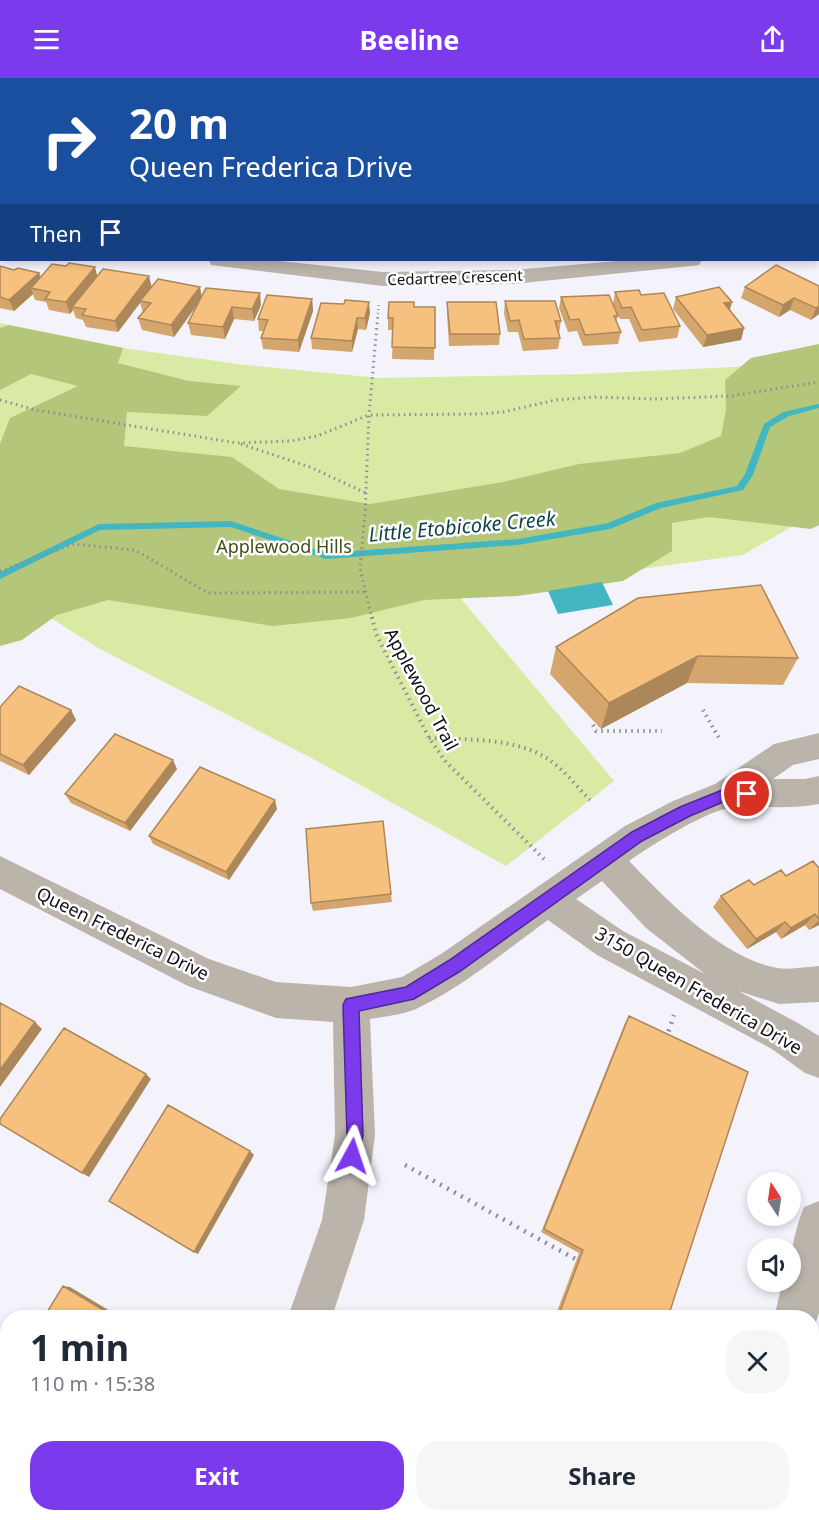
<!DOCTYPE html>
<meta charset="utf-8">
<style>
body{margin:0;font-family:"Noto Sans",sans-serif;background:#f6f6f7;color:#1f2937;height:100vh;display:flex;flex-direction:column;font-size:22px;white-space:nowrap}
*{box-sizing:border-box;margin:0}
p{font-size:20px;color:#747a83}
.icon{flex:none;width:33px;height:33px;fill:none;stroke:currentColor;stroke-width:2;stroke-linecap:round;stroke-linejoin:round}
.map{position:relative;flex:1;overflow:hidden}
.sheet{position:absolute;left:0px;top:1232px;width:819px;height:212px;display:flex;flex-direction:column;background:#fff;border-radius:24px 24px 0 0;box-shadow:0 3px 9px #0003}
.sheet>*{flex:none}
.top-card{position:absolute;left:0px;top:0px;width:819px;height:183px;box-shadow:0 3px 9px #0003;background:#1a4fa0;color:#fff;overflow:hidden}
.needle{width:39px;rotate:348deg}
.tools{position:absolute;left:747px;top:1094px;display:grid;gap:12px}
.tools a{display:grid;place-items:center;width:54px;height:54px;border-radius:50%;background:#fff;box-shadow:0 3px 9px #0003;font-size:30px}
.pin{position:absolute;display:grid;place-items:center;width:51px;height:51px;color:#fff;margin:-26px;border:3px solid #fff;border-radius:50%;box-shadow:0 2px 6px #0007}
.me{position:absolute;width:66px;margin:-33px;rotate:5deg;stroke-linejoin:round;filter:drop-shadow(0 0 4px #0008)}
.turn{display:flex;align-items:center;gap:21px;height:126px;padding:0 30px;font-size:27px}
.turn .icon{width:78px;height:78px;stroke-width:2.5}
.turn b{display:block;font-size:42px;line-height:51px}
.then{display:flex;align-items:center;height:57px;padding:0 30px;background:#0003;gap:12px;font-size:22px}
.round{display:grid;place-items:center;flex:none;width:63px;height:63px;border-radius:24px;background:#f6f6f7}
.headline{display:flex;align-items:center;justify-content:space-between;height:102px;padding:0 30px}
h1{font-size:36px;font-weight:700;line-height:45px}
.action{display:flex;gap:12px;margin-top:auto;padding:12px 30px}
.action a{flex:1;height:69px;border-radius:24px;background:#7c3aed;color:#fff;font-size:24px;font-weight:700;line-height:69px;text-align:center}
.action a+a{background:#f6f6f7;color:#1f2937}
header{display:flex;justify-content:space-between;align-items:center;height:78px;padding:0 30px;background:#7c3aed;color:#fff;font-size:27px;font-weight:700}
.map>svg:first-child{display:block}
</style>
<header><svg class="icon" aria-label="menu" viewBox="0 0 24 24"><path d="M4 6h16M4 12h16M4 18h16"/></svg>Beeline<svg class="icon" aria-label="share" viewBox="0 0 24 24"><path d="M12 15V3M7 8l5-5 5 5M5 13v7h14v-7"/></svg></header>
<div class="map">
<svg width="819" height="1442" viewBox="0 0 819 1442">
<rect width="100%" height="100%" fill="#f4f3fc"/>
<path fill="#d9eaa5" d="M0 245 123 270 245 287 379 300 586 296 734 289 819 279V433L743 477 457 516 614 703 506 788 319 684 100 571 41 534 0 531Z"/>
<path fill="#b4c679" d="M9 247 123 270 118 285 189 303 241 308 207 338 127 334 124 368 232 379 279 411 370 426 503 404 579 386 680 375 721 358 726 332 725 302 751 280 819 266V447L811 451 709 439 672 445V473L623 503 517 518 424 522 351 540 273 548 108 522 57 537 22 562 0 568V366L10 340 78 308 31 296 0 312V250Z"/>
<path fill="#42b7c2" d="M602 504 613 527 558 536 548 513Z"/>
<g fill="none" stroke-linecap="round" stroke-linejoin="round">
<path fill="#42b7c2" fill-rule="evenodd" d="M819 326V330L789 338 770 349 753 397 743 412 661 430 610 451 518 467 326 481 231 449 100 452 0 501V494L99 446 231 443 326 475 518 461 608 445 656 425 737 408 745 396 764 346 783 334Z"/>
<path stroke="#8e8d95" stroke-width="2" stroke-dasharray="1 3" stroke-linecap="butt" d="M378 236 379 225"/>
<path stroke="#8e8d95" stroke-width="3" stroke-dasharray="1.5 4" stroke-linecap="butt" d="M0 322 36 332 237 365 291 363 317 358 369 337 479 336 503 334 556 322 595 319 655 321 730 318 819 304
M241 366 310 389 366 415
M0 493 74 466 135 472 208 515 365 514
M372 541 360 490 365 437 369 337 378 235"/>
<path stroke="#8e8d95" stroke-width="4" stroke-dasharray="1.5 4.5" stroke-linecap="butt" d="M372 539 376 556 429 660 446 684 545 782
M703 632 719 660
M593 647 596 653H662
M429 660C467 662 518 659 551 683 566 694 577 709 590 722"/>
<path stroke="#8e8d95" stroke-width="4.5" stroke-dasharray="2 6" stroke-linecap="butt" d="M666 961 674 937
M405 1087 577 1182
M447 1436 457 1442"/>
<path fill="#bbb4ab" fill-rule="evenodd" d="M386 0H404V2H387Z
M667 0H686L666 2Z
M772 0H790V2H772Z
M0 15H2V26H0Z
M818 95H819V108H818Z
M209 182H270L383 194 513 192 629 182H702L699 187 691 188 513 206 383 208 219 188 211 187Z
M819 655V681L793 687 773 701H805L819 698V726C790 732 760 727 731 730 707 732 650 768 629 783 668 823 721 879 777 890 790 892 806 889 819 888V924L779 926 738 913 798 945 819 958V1000L805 995 772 971 597 877 548 842C509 870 463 909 420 929 405 937 387 938 370 941L375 1057 364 1142 332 1239H288L322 1142 335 1057 333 944 276 940 188 908 0 811V778L209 881 276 904 351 909 402 899 441 876 625 748 673 723 715 706 774 666ZM602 803 646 850 705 896 623 853 576 821Z
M819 1123V1235L812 1255V1239H774L783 1203H790C790 1176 794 1154 804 1129Z
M199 1436H248L246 1442H197Z
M722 1436H770L769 1442H721Z"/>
</g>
<path fill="#d4a66d" d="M16 0H44L43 2H26Z
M46 0H152L151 2H46Z
M522 0H569L565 2H523Z
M819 25V82H818V27Z
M0 39H2V78H0Z
M0 188 14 192 39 195 41 199 98 198 202 218 261 227 254 243 234 241 225 261 191 257 188 245 197 227 174 259 142 252 138 240 143 235 140 225 118 254 86 249 83 242 76 240 73 232 70 236 49 232 46 224 35 222 33 216 14 233 0 230Z
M819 208V236L811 242 790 232 779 239 741 220 745 209Z
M615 214 641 217 680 248 677 260 639 264 629 241H620L613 226Z
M561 219 618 238 616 244 621 254 618 266 583 268 577 253 568 254 559 230Z
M676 219 732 224 730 232 744 250 741 262 703 269 673 231Z
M312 221 313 233 299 274 263 271 261 260 264 253H259L258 241Z
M505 223 561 243 559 255 560 260 558 271 523 273 518 254H508L504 235Z
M447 224 500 256 499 267 449 268 447 236Z
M321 225 370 235 366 252 358 251 352 274 312 271 311 260Z
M414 229H435L434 282 392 281 393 252H388V240Z
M556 569 798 580 783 607 687 605 601 651 550 596Z
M0 629 71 632 76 642 29 697 0 683Z
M177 691 130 753 71 725 65 716Z
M277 731 229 802 153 766 149 758Z
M818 789H819V847L809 852 805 847 781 861 776 854 747 871 713 829 721 818Z
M391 816 392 824 313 833 311 825Z
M629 938 668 1239H555L579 1175 541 1154 625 945Z"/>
<path fill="#ac8759" d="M142 0H152L151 2H141Z
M535 0H569L565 2H535Z
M2 104V120L0 122V105Z
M2 121V142L0 146V124Z
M1 167 2 180H0V168Z
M95 189 98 201 72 229 73 232 70 236 66 224Z
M39 195 43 207 31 210 33 216 14 233 9 222Z
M149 198 152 210 140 223V225L118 254 115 243Z
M200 209 202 220 174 259 171 247Z
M260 215 261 227 254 243 252 231Z
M794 220 790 232 779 239 783 227Z
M312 221 313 233 299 274 298 262Z
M369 224 370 235 366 252 365 240Z
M732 224 728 236 724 225Z
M819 228V236L811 242 816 230Z
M232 229 234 241 225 261 223 249Z
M357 240 358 251 352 274V263Z
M744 250 741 262 703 269 707 257Z
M698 578 687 605 601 651 609 625Z
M71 632 76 642 29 697 23 687Z
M173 682 177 691 130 753 125 745Z
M275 722 277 731 229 802 226 794Z
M815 836 805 847 781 861 791 850Z
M819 842V847L809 852Z
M785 844 776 854 747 871 756 861Z
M35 944 42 951 0 1009V992Z
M146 996 151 1001 89 1099 82 1095Z
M250 1073 254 1077 198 1176 194 1174Z
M63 1208 70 1209 120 1239H115Z
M0 1373 8 1378V1387L0 1382Z
M66 1436H72L68 1442H62Z"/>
<path fill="#f6c17f" stroke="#ac8759" stroke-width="1.5" d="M102 0H142L141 2Z
M152 0H199L198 2H151Z
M206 0H244V2H206Z
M254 0H290V2H254Z
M311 0H341V2H311Z
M433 0H474V2H433Z
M479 0H522V1L480 2Z
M819 25V65L818 64V27Z
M0 39H2V67H0Z
M0 87H2V104L0 105Z
M69 185 95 189 66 224 45 221 50 214 31 210 52 186 66 188Z
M776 187 819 208V228L816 230 794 220 783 227 745 209Z
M0 188 14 192 18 190 39 195 9 222 0 219Z
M103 191 149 198 115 243 82 237 86 231 72 229Z
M158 201 200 209 171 247 138 240 151 225 140 223Z
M719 209 732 224 724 225 744 250 707 257 676 219Z
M206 210 260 215 252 231 232 229 223 249 188 245Z
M639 212 641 217 664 215 680 248 642 252 631 229 622 230 615 214Z
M267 217 312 221 298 262 261 260 268 242 258 241Z
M609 217 618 238H614L621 254 585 257 579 241 570 242 561 219Z
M345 222 369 224 365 240H357L352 263 311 260 321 225 344 226Z
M505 223H555L561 243H555L560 260 524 261 519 242 510 243Z
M389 224H414V229H435V270L392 269 393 240H388Z
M447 224H496L500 256H450Z
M761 507 798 580 698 578 609 625 556 569 638 520Z
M19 608 71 632 23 687 0 676V629Z
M115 656 173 682 125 745 65 716Z
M200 689 275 722 226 794 149 758Z
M383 743 391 816 311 825 306 751Z
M813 783 818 789H819V841L815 836 791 850 785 844 756 861 721 818 749 802 754 807 781 792 786 798Z
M0 925 35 944 0 992Z
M629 938 748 994 668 1239H558L583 1172 544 1151Z
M64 950 146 996 82 1095 0 1046V1041Z
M168 1027 250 1073 194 1174 109 1123Z
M63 1208 115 1239H44Z
M8 1300V1329L0 1324V1313Z
M0 1382 8 1387V1436H66L62 1442H0Z
M530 1436H652L650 1442H540Z"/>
<path fill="#7c3aed" stroke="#51269a" stroke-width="1.5" d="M747 710 751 712 753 716 751 720 728 722 690 738 642 763 459 894 414 921 359 933 363 1057 358 1084 352 1087 346 1084 343 1078 347 1057 343 927 346 921 406 909 448 883 632 754 680 729 722 712Z"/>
<g text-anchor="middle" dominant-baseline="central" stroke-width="5" stroke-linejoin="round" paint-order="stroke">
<g font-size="15" fill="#0e0d15" stroke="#fff">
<text transform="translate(455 199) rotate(-2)">Cedartree Crescent</text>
</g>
<g font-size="18" fill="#444f17" stroke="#fff">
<text x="284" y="468">Applewood Hills</text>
</g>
<g font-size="18" fill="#0e0d15" stroke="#fff">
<text transform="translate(422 611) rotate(62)">Applewood Trail</text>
<text transform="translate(123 855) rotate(26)">Queen Frederica Drive</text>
<text transform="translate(699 912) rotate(30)">3150 Queen Frederica Drive</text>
</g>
<g font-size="20" font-style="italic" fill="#0e4348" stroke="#fff">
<text transform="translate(462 448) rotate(-5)">Little Etobicoke Creek</text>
</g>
</g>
</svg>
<div class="tools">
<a><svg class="needle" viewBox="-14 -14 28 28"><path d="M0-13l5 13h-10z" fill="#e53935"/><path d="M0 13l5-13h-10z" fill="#747a83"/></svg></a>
<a><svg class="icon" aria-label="sound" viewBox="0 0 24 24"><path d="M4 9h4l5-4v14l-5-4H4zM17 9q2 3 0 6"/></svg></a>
</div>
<div class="pin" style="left:747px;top:716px;background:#d93025"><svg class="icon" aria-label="arrive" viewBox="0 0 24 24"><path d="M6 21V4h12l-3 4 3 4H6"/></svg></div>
<svg class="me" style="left:352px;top:1078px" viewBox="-20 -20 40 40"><path d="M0-17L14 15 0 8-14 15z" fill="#7c3aed" stroke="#fff" stroke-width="4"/></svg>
<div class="top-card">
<div class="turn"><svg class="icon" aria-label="right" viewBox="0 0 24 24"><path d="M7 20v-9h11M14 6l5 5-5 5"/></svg><div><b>20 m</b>Queen Frederica Drive</div></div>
<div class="then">Then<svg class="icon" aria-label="arrive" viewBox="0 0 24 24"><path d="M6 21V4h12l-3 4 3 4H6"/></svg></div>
</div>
<section class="sheet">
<div class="headline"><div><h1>1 min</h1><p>110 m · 15:38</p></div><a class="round"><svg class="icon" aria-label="close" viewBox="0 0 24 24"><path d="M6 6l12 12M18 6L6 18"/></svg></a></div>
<div class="action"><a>Exit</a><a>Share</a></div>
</section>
</div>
